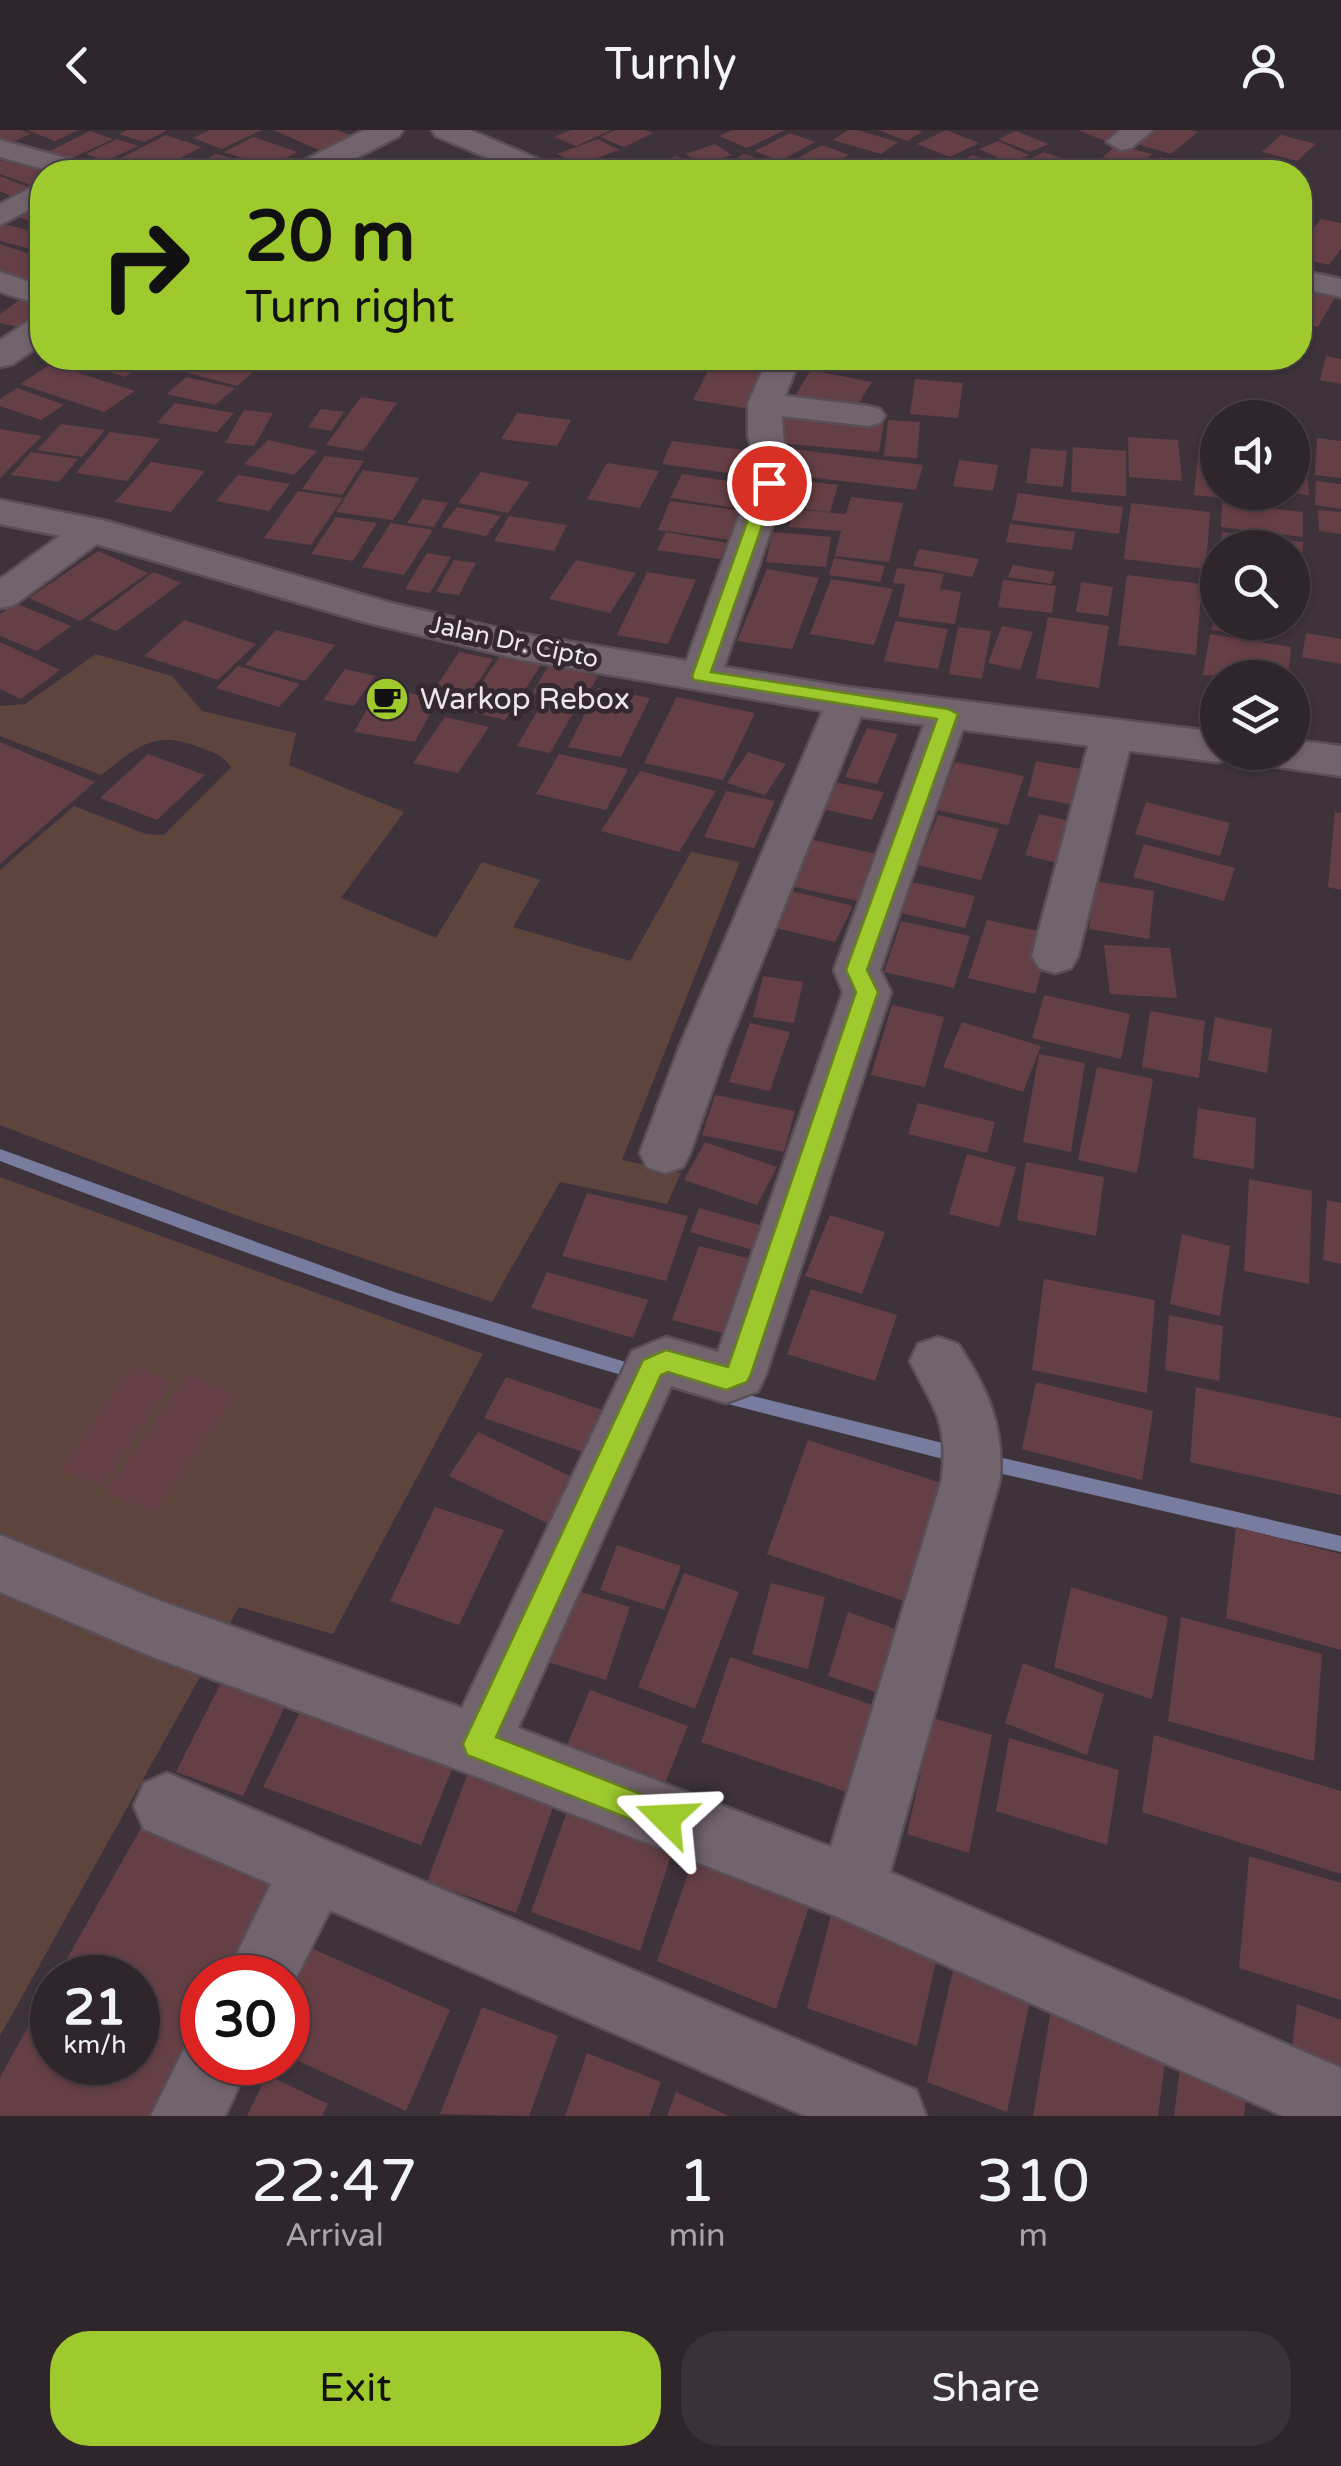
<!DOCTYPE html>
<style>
body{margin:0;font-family:"Varela Round",sans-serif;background:#3b3238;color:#f1f3f6;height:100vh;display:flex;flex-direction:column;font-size:38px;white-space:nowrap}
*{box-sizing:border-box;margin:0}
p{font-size:32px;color:#a7a5a9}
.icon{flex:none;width:55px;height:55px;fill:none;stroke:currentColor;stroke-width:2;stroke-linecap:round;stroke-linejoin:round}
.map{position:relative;height:1986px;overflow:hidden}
.panel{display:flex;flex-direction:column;background:#2f262c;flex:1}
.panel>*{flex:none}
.banner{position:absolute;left:30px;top:30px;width:1282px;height:210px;border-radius:40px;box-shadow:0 2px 8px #0004,0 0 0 2px #4a4348;background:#9fca2e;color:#111;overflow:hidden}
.buttons{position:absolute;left:1200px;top:270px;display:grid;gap:20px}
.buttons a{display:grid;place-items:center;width:110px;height:110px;border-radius:50%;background:#2f262c;box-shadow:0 2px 8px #0004,0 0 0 2px #4a4348;font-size:50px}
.speed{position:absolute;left:30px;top:1825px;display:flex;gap:20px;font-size:50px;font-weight:700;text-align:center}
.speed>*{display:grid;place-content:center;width:130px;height:130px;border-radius:50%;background:#2f262c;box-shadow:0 2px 8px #0004,0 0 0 2px #4a4348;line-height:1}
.speed small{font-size:25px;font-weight:400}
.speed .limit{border:15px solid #d22;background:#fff;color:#111}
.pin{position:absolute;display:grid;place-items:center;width:85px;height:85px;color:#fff;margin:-42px;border:5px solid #fff;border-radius:50%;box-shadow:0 2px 10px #0007}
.me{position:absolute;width:110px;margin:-55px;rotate:291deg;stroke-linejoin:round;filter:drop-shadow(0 0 8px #0008)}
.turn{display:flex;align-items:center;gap:35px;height:210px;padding:0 50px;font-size:45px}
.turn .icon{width:130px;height:130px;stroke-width:2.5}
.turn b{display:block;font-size:70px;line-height:85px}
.eta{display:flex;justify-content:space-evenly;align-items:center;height:170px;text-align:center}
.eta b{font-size:60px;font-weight:600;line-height:70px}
.cta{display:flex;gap:20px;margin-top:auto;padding:20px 50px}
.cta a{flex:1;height:115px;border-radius:40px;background:#9fca2e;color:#111;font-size:40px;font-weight:600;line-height:115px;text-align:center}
.cta a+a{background:#3b3238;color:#f1f3f6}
header{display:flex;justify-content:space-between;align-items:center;height:130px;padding:0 50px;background:#2f262c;font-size:45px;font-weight:600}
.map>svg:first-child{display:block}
</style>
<header><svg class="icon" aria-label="back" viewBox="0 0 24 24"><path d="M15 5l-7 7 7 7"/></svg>Turnly<svg class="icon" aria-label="person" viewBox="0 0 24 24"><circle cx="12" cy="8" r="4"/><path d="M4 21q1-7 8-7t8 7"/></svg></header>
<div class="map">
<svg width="1341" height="1986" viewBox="0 0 1341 1986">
<rect width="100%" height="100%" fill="#3f333b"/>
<path fill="#5d443d" d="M96 524 172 546 202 581 296 603 289 635 404 682 341 768 436 808 482 732 540 750 513 797 630 831 691 722 740 732 622 1030 681 1043 667 1074 560 1052 492 1172 230 1083 0 995V740L74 676 146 704 164 705 231 637C223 625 212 622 199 617 152 599 136 619 101 645L0 606V576L25 574Z
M0 1047 483 1224 333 1504 239 1477 0 1906Z"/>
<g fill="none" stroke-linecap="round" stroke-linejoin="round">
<path fill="#787c9f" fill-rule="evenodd" d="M0 1019 397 1163 639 1236 645 1238 647 1243 645 1248 639 1250C422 1189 211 1111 0 1031Z
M720 1258 959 1317 965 1320 968 1325 965 1330 959 1333 720 1272 714 1270 712 1265 714 1260Z
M981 1323 1341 1406V1422L981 1339 975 1336 972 1331 975 1326Z"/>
</g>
<path fill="#653f46" d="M0 0H21L31 4 5 15 0 13Z
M27 0H79L55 11Z
M127 0H168L144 12 119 4Z
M210 0H262L222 19 193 8Z
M273 0H337L360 9 328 24Z
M571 0H611L576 16 554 7Z
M615 0H645L653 3 624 17 600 7Z
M732 0H785L747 18 719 6Z
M848 0H857L898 12 881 24 833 10Z
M878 0H917L922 2 907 11Z
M946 0 979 13 950 27 917 14Z
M1078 0H1128L1105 11Z
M1150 0H1190L1198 2 1171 24 1133 13Z
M90 1 113 9 68 30 46 23Z
M1016 1 1048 14 1030 22 998 9Z
M790 3 815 12 780 31 755 21Z
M166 5 202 17 155 41 119 29Z
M1281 5 1316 14 1297 31 1262 22Z
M253 7 297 22 269 37 224 22Z
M117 9 138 16 106 31 86 24Z
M598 9 619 20 578 35 557 24Z
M998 11 1029 25 1010 33 979 19Z
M715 14 732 25 703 34 685 24Z
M822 15 849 25 825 38 798 28Z
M1116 15 1152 24 1133 42H1087Z
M1044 22 1070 31 1049 42 1010 40Z
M16 24 64 40 42 42V51L33 56 0 44V31Z
M216 24 237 30 215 42H183Z
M744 24 766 31 747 42 716 41Z
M972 25 1006 36 996 42H978L956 35Z
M675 26 711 39 704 42H641Z
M1161 27 1211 41V42H1141Z
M793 29 830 42H798L781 36Z
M906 30 944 35 941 42 902 37Z
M239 31 266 39 218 42Z
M1258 31 1301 41V42H1247Z
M0 46 31 58 13 67 0 61Z
M37 69 42 70V95L9 84Z
M1321 89 1341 93V119L1329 135 1300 128V115Z
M4 94 42 104V115L35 120 0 111V97Z
M0 114 42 128V142L26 153 0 144Z
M1300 153 1338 162 1318 197 1300 193Z
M25 166 42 170V187L26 199 0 193V184Z
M1326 226 1341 229V254L1320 250Z
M63 228H144L150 229 125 247Z
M202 228H257L267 230 237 256 184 242Z
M714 228H781L751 279 693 270 712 233 761 241Z
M51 234 135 261 104 282 20 254Z
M811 240 872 252 854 281 793 269Z
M186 247 235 258 215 275 167 264Z
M915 249 963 253 958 288 910 284Z
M17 258 64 275 41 290 0 276V269Z
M361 267 397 273 363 321 326 315Z
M175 273 234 283 217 302 157 293Z
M321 279 344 282 331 301 308 297Z
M244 280 273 283 254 316 225 313Z
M517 283 571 290 557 316 501 309Z
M785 283 884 292 879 322 778 313Z
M888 290 920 292 917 328 884 326Z
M61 294 105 300 82 327 37 320Z
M1292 298 1306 300 1305 322 1292 320Z
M0 299 42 306 0 348Z
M1204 299 1218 301V322L1200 320Z
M110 302 160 309 127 351 76 343Z
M1128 307 1178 310 1182 351 1129 347Z
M1317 308 1341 311V348L1315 345Z
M268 310 317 321 294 345 244 334Z
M672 311 752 321 743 345 662 334Z
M1073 317 1126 321V366L1071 362Z
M1031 318 1067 321 1063 357 1026 353Z
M792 319 923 335 916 360 784 344Z
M31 322 78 329 59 352 11 345Z
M1292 322 1305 323 1309 365 1292 363Z
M325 326 364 331 342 365 302 359Z
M1198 326 1218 328V362H1237L1236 370 1194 365Z
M959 330 998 335 993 361 953 356Z
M151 332 205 341 171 382 115 372Z
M607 333 659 341 640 378 587 369Z
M363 340 419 348 393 390 336 382Z
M481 342 530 352 508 383 458 373Z
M682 344 760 356 749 380 670 368Z
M238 345 290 354 269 381 216 371Z
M778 348 838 355 830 382 769 375Z
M1316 351 1341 354V379L1315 375Z
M298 361 343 368 311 415 264 408Z
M1018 363 1123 377 1119 404 1012 390Z
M851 367 903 373 889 432 835 426 841 401 789 397 793 379 846 384Z
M423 369 448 373 434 397 407 393Z
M670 371 743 381 732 410 658 400Z
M1131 373 1210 382 1206 439 1124 429Z
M1222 373 1303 382V407L1221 397Z
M457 377 501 386 486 406 441 397Z
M1318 380 1341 382V404L1319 401Z
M509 386 567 395 554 421 494 411Z
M336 387 377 393 353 431 311 424Z
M391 393 433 400 404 445 362 437Z
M1010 394 1075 402 1072 420 1006 412Z
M666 402 727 413 720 429 657 420Z
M772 402 831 407 826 437 766 432Z
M1222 402 1303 412 1301 452 1292 450V418H1220Z
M919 419 979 429 972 447 913 436Z
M98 421 148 443 80 491 29 468Z
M427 423 451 427 430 463 405 459Z
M834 428 885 436 880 452 829 445Z
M454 430 476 433 459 465 436 462Z
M576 430 636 443 610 483 549 469Z
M1013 435 1055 442 1051 454 1008 447Z
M897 438 944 444 940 459 961 462 955 494 898 487 905 454 893 453Z
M767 439 819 448 792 519 737 511Z
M154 442 181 453 116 501 89 490Z
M647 442 696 450 668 514 617 505Z
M1127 445 1202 454 1196 525 1118 515Z
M831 449 893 459 874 515 810 504Z
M1003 450 1056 456 1052 483 998 477Z
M1081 452 1113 457 1108 486 1076 482Z
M15 473 71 496 37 521 0 506V484Z
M1214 485 1218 492 1273 494 1272 509 1212 500Z
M1048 487 1109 496 1099 558 1036 548Z
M184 490 256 514 218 550 144 526Z
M895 491 948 499 938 539 884 531Z
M1002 496 1033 502 1020 540 988 533Z
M958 497 991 501 982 549 949 544Z
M276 500 335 515 305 551 245 535Z
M1306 503 1341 509V534L1302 527Z
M1210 504 1291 517 1288 548 1203 545Z
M0 512 60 540 21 569 0 559Z
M459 522 493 529 471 564 436 557Z
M500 526 541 535 505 590 463 580Z
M549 535 598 546 582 574 532 563Z
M238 536 300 554 279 577 216 558Z
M345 539 375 546 354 576 323 570Z
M379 558 438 568 415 612 354 602Z
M598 558 650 568 621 627 568 617Z
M677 567 755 583 723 650 644 633Z
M542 573 575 580 550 623 517 616Z
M445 587 489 597 458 643 413 633Z
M867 598 898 604 877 654 845 647Z
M0 612 95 652 0 734Z
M748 622 786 634 765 665 727 653Z
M148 624 205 645 157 690 100 668Z
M559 624 628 639 606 680 536 664Z
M1036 631 1092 641 1084 677 1027 666Z
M955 632 1024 646 1008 695 937 680Z
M640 641 716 661 679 722 601 701Z
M834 652 884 662 872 690 822 679Z
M726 661 775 671 754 718 704 707Z
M1146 672 1230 693 1220 726 1135 704Z
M1335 682 1341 683V760L1328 757Z
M1039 684 1079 693 1065 735 1025 725Z
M938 685 999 699 981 750 918 735Z
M800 707 876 724 858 771 781 754Z
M1144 714 1235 738 1224 771 1133 747Z
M1095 751 1154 761 1149 809 1089 799Z
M912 752 975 766 965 798 901 783Z
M784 759 853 776 835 812 768 796Z
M987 790 1052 804 1035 864 968 848Z
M901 791 970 806 954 858 884 842Z
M1104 815 1170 818 1177 868 1110 864Z
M763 846 803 852 794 893 753 887Z
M1044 865 1130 884 1121 929 1032 908Z
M892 875 944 887 925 957 871 945Z
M1150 881 1205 891 1199 948 1142 937Z
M1215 887 1272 899 1267 943 1208 930Z
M962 892 1041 916 1023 962 943 937Z
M750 893 790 902 770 961 729 952Z
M1039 924 1085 933 1071 1022 1023 1012Z
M1097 937 1153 949 1137 1043 1078 1030Z
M715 965 795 981 784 1022 702 1005Z
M918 973 995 992 987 1023 908 1004Z
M1198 978 1256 988 1254 1039 1193 1028Z
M705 1012 777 1037 757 1075 684 1050Z
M967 1024 1016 1037 999 1097 949 1084Z
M1026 1032 1104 1047 1096 1106 1017 1090Z
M1249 1049 1312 1061 1309 1154 1244 1141Z
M587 1063 688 1086 666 1151 562 1126Z
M1327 1070 1341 1073V1134L1323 1130Z
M699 1078 781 1101 771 1125 690 1102Z
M830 1085 885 1102 862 1164 805 1146Z
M1182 1104 1230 1116 1220 1186 1170 1174Z
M699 1116 759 1131 735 1206 672 1190Z
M547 1142 648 1170 633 1208 531 1178Z
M1044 1149 1155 1170 1147 1263 1032 1240Z
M811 1159 897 1185 875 1251 787 1224Z
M1169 1185 1223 1196 1219 1251 1165 1240Z
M131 1236 172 1251 102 1356 60 1339Z
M189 1244 236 1264 155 1383 105 1361Z
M506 1247 623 1287 603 1329 484 1288Z
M1036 1252 1153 1281 1142 1350 1022 1319Z
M1196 1257 1341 1288V1365L1190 1332Z
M478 1302 593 1357 566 1402 449 1346Z
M808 1310 944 1354 907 1472 767 1424Z
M435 1377 504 1400 459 1495 390 1471Z
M1236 1397 1341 1424V1520L1226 1488Z
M617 1415 681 1436 664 1480 600 1460Z
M684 1443 739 1462 695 1579 638 1557Z
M771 1453 825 1467 808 1539 752 1524Z
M555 1454 630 1477 606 1550 528 1526Z
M1071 1457 1168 1487 1152 1569 1054 1537Z
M848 1482 913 1505 896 1569 828 1546Z
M1181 1487 1322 1524 1314 1631 1168 1591Z
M730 1527 888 1580 864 1668 701 1612Z
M1023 1533 1104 1564 1087 1625 1005 1593Z
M229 1537 293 1559 243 1666 176 1642Z
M590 1560 688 1596 663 1658 565 1620Z
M308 1566 460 1620 421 1715 263 1657Z
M933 1588 992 1605 969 1723 907 1704Z
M1154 1605 1341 1661V1744L1142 1682Z
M1009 1608 1119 1640 1107 1715 996 1681Z
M471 1635 558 1663 516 1783 427 1752Z
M572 1668 678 1704 640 1821 531 1782Z
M149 1684 288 1744 235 1848H202V1911L165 1986H0V1947L52 1854V1932H138V1848H56Z
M696 1722 812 1767 776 1879 657 1831Z
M1249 1726 1341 1753V1870L1239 1838Z
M834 1773 941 1809 917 1916 807 1878Z
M300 1813 450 1880 406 1981 288 1926V1848Z
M958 1819 1035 1846 1007 1982 927 1952Z
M1297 1874 1341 1890V1946L1291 1928Z
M482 1877 558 1906 529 1986 440 1984Z
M1051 1880 1167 1916 1158 1986H1033Z
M1182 1922 1248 1943 1244 1986H1174Z
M587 1923 661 1952 649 1986H565Z
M267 1945 328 1974 322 1986H247Z
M676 1962 729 1986H667Z"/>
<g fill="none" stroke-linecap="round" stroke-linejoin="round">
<g stroke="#594f57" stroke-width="5">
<path id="street" d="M432 0H470L554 36 558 42H521L436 6Z
M1120 0H1153L1131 18 1121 20 1107 12Z
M0 10 87 34 91 40 54 42 0 27Z
M42 52V73L0 95V74Z
M1300 140 1341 149V167L1300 158Z
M0 142 42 156V175L0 162Z
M768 228H800L785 266 868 276 880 279 885 286 880 293 868 296 782 286C782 310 789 329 787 353L721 546 715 555 701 558 687 555 681 546 751 353 754 328 748 305V274Z
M92 389 105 392 110 400 105 408 14 475 0 478V449L79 392Z
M847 558 861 562 867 571 727 918 690 1023 683 1037 665 1043 647 1037 640 1023 679 918 827 571 833 562Z
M948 571 962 575 968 584 880 840 891 862 766 1244 758 1261 726 1273 671 1256 518 1598 831 1717 942 1349C948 1289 935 1282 910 1231L918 1214 938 1207 958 1214C987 1258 1004 1295 1000 1349L890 1742 1341 1938V1986H1283L838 1787 478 1647 153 1527 0 1462V1405L160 1471 462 1578 632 1221 666 1207 718 1222 843 862 834 840 928 584 934 575Z
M1112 592 1127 596 1133 605 1078 826 1071 838 1055 843 1039 838 1032 826 1091 605 1097 596Z
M167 1643 916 1960 926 1986H806L330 1780 288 1864V1848H225L271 1754 144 1699 134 1676 144 1653Z
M202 1902V1932H250L225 1986H151L190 1907Z"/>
</g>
<g stroke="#594f57" stroke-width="5">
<path id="secondary" d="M364 0H403L399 6 329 42H290L295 35Z
M42 188V214L13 234 0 237V210L29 191Z
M0 370 106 391 391 473 523 504 847 557 1218 602V622H1237L1234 627 1218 632 847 585 523 530 365 492 86 411 0 394Z
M1292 610 1341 616V646L1251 633 1244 622H1292Z"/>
</g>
<use href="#street" fill="#72646d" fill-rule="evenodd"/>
<use href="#secondary" fill="#72646d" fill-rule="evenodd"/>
</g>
<path fill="#9fca2e" stroke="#67831e" stroke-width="2.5" d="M769 348 777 353 711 542 948 579 958 584 867 840 878 862 751 1244 747 1252 726 1260 668 1242 661 1245 496 1607 676 1678 681 1688 676 1699 666 1703 467 1625 463 1614 643 1230 666 1220 728 1237 856 862 846 840 937 589 694 550 692 546 761 353Z"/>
<defs>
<g id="cafe-disc" transform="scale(2.25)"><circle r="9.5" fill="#9fca2e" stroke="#342930"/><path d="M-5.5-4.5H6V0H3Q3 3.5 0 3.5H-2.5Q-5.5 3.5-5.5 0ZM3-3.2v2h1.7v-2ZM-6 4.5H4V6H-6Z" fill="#111"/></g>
</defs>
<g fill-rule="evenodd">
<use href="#cafe-disc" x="387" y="569"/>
</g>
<g text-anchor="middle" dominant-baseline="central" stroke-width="10" stroke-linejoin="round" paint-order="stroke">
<g font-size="25" fill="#eee6ec" stroke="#342930">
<text transform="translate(514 512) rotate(12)">Jalan Dr. Cipto</text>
</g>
<g font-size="30" fill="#eee6ec" stroke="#342930" text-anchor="start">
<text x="420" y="569">Warkop Rebox</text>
</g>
</g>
</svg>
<div class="buttons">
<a><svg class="icon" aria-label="sound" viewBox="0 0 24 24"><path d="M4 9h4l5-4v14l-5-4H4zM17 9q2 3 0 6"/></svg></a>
<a><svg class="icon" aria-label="search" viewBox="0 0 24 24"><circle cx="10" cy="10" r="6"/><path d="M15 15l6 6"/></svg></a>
<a><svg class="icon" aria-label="layers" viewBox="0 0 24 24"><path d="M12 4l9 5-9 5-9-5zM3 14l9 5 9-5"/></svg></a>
</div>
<div class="speed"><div>21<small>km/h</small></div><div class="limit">30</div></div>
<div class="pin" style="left:769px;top:353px;background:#d93025"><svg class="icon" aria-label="arrive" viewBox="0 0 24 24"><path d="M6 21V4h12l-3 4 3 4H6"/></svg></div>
<svg class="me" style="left:666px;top:1688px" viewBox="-20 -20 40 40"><path d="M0-17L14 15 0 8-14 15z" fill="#9fca2e" stroke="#fff" stroke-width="4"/></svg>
<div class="banner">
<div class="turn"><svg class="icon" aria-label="right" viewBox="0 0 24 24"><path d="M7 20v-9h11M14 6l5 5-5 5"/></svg><div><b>20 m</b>Turn right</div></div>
</div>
</div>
<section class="panel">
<div class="eta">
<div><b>22:47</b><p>Arrival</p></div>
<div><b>1</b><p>min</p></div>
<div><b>310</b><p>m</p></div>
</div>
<div class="cta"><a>Exit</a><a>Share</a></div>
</section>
